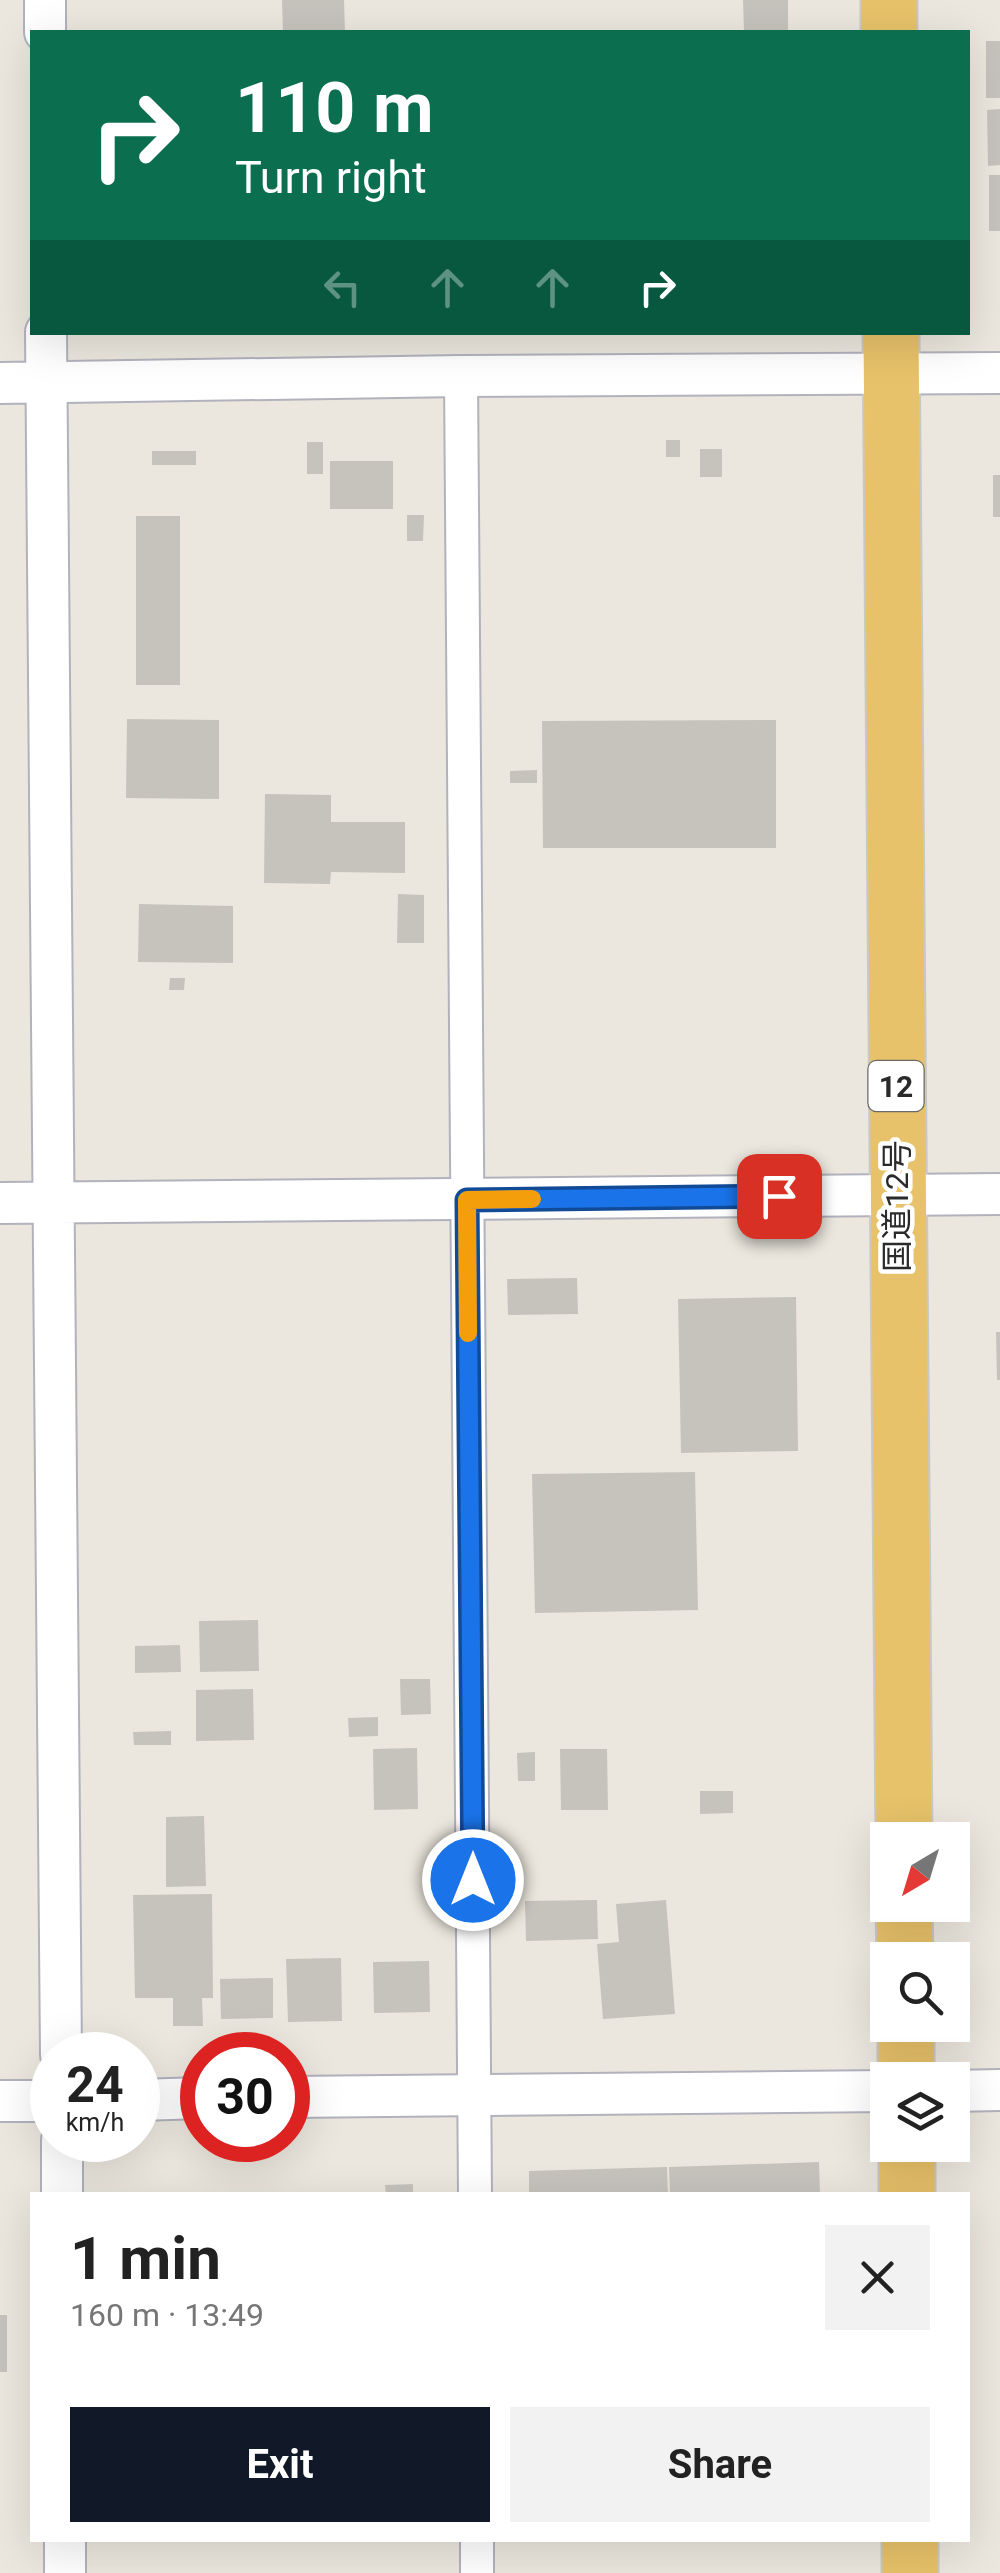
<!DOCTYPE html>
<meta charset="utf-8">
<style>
body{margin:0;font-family:Roboto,"Noto Sans JP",sans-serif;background:#f2f2f2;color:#222;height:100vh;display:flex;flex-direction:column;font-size:38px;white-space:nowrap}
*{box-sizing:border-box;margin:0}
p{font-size:32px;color:#767676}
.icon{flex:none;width:55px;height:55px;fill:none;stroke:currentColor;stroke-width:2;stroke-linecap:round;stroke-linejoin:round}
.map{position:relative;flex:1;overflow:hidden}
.panel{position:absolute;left:30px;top:2192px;width:940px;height:350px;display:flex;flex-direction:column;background:#fff;border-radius:0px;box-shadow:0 10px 40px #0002}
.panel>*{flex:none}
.top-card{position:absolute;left:30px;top:30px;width:940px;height:305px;border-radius:0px;box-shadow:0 10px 40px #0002;background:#0b6e4f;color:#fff;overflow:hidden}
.needle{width:65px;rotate:218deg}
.fabs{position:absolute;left:870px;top:1822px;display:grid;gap:20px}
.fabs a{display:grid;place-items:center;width:100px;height:100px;border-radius:0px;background:#fff;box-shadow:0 10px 40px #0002;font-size:50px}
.speed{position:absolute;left:30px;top:2032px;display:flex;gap:20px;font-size:50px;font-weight:700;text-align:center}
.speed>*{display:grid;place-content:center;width:130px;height:130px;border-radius:50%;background:#fff;box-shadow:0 10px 40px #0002;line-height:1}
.speed small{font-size:25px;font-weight:400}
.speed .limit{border:15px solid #d22;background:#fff;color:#111}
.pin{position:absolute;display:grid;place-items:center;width:85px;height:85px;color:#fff;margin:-42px;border-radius:20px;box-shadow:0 5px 15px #0006}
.me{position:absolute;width:110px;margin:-55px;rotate:0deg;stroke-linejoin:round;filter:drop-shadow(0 0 8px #0008)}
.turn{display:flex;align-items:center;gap:35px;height:210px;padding:0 40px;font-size:45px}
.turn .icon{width:130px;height:130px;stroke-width:2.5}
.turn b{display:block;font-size:70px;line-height:85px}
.lanes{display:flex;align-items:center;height:95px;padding:0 40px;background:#0003;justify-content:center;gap:50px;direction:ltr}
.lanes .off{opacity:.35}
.round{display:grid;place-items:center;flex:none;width:105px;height:105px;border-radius:0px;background:#f2f2f2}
.headline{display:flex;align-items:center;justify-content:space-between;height:170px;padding:0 40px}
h1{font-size:60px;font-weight:700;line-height:75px}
.action{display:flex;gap:20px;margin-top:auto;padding:20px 40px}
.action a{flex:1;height:115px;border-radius:0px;background:#111827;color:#fff;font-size:40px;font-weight:700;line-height:115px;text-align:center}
.action a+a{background:#f2f2f2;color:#222}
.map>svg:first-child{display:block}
</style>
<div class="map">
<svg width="1000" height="2573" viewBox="0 0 1000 2573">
<rect width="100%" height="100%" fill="#ebe7de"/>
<path fill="#c6c3bd" d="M282 0H344L345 32H283Z
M743 0H788V32H744Z
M986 41H1000V98H986Z
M1000 109V165L988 166 987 110Z
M989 175H1000V231H989Z
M666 440H680V457H666Z
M307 442H323V474H307Z
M700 449H722V477H700Z
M152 451H196V465H152Z
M330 461H393V509H330Z
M993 475H1000V517H993Z
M407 515H424L423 541H407Z
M136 516H180V685H136Z
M127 719 219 720V799L126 798Z
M776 720V848H543L542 721Z
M537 770V783H510V771Z
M265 794 331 795V822H405V873L331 872 330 884 264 883Z
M398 894 424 895V943H397Z
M139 904 233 906V963L138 962Z
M170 978H185L184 990H169Z
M577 1278 578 1314 508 1315 507 1279Z
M796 1297 798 1451 681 1453 678 1299Z
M996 1332H1000V1380H997Z
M695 1472 698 1610 535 1613 532 1474Z
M258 1620 259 1671 200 1672 199 1621Z
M180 1645 181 1672 135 1673V1646Z
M400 1679H430L431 1714 401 1715Z
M253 1689 254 1740 196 1741V1690Z
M378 1717V1736L349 1737 348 1718Z
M171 1731V1745H134L133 1732Z
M417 1748 418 1809 374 1810 373 1749Z
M560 1749H607L608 1810H561Z
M535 1752V1781H518L517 1753Z
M700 1791H733V1813L700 1814Z
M204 1816 206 1886 166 1887V1817Z
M212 1894 213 1998H202L203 2026H173V1998H135L133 1895Z
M597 1900 598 1939 526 1941 525 1901Z
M666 1900 675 2014 603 2019 597 1944 619 1942 616 1904Z
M341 1958 342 2021 288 2022 286 1959Z
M429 1961 430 2012 374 2013 373 1962Z
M273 1978V2018L221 2019 220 1979Z
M819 2162 820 2195H670L669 2167Z
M667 2167 668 2195H529V2171Z
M413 2184V2195H386L385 2185Z
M0 2315H7V2372H0Z"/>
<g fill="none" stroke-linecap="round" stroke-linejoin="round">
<g stroke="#b1b2bc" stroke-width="36">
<path id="minor" d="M461 376 475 2195
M477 2540V2573"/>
</g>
<g stroke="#b1b2bc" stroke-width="44">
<path id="tertiary" d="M45 0V32
M46 332 61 2055
M0 383 461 376 1000 373
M0 1203 1000 1194
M952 2091 1000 2090
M288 2097 888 2091
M138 2100 202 2098
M0 2101H52
M62 2140V2195
M65 2540V2573"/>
</g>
<g stroke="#c8c8c8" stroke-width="59">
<path id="trunk" d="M889 0V32
M891 332 904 1840
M904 1905 905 1960
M906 2025V2080
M907 2145V2195
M910 2540V2573"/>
</g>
<use href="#minor" stroke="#fff" stroke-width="32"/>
<use href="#tertiary" stroke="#fff" stroke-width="40"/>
<use href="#trunk" stroke="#e8c26a" stroke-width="55"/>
</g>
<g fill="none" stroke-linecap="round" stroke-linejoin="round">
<g stroke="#114b97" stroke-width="25">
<path id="route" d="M473 1880 467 1200 779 1196"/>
</g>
<use href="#route" stroke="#1a73e8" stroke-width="18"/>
<path stroke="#f59e0b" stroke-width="18" d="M468 1333 467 1200 532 1199"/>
</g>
<g text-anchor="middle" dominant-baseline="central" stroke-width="9" stroke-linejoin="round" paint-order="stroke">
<rect fill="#fff" stroke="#6a6a6a" stroke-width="2.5" x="868.5" y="1061" width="55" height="50" rx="8"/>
<g font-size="30" font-weight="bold" fill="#2a2a2a">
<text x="896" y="1086">12</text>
</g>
<g font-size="32" fill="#2a2a2a" stroke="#fff">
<text transform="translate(897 1206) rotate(-90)">国道12号</text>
</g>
</g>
</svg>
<div class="fabs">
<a><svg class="needle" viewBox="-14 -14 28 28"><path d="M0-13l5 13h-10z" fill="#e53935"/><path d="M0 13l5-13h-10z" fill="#767676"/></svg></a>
<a><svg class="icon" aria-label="search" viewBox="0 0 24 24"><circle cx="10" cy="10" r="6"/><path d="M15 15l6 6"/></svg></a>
<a><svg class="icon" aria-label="layers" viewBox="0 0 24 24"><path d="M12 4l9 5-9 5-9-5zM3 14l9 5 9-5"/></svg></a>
</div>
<div class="speed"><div>24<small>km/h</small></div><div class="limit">30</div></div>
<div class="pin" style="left:779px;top:1196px;background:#d93025"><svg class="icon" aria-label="arrive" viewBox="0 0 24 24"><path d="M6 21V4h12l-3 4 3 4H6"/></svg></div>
<svg class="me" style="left:473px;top:1880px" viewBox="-20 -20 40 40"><circle r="17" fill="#1a73e8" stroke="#fff" stroke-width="3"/><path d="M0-11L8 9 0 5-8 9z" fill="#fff"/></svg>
<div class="top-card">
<div class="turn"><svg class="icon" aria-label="right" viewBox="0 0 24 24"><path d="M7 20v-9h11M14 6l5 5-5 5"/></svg><div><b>110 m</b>Turn right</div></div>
<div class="lanes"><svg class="icon off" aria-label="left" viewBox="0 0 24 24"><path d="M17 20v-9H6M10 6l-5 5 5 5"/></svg><svg class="icon off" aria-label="ahead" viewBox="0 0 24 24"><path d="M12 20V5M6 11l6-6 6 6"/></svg><svg class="icon off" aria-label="ahead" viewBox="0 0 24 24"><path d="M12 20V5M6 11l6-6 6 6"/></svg><svg class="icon" aria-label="right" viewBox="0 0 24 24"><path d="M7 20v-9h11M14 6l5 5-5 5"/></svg></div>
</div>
<section class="panel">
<div class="headline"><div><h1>1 min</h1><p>160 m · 13:49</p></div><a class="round"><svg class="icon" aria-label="close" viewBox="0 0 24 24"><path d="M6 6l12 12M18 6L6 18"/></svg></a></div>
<div class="action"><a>Exit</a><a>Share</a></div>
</section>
</div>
